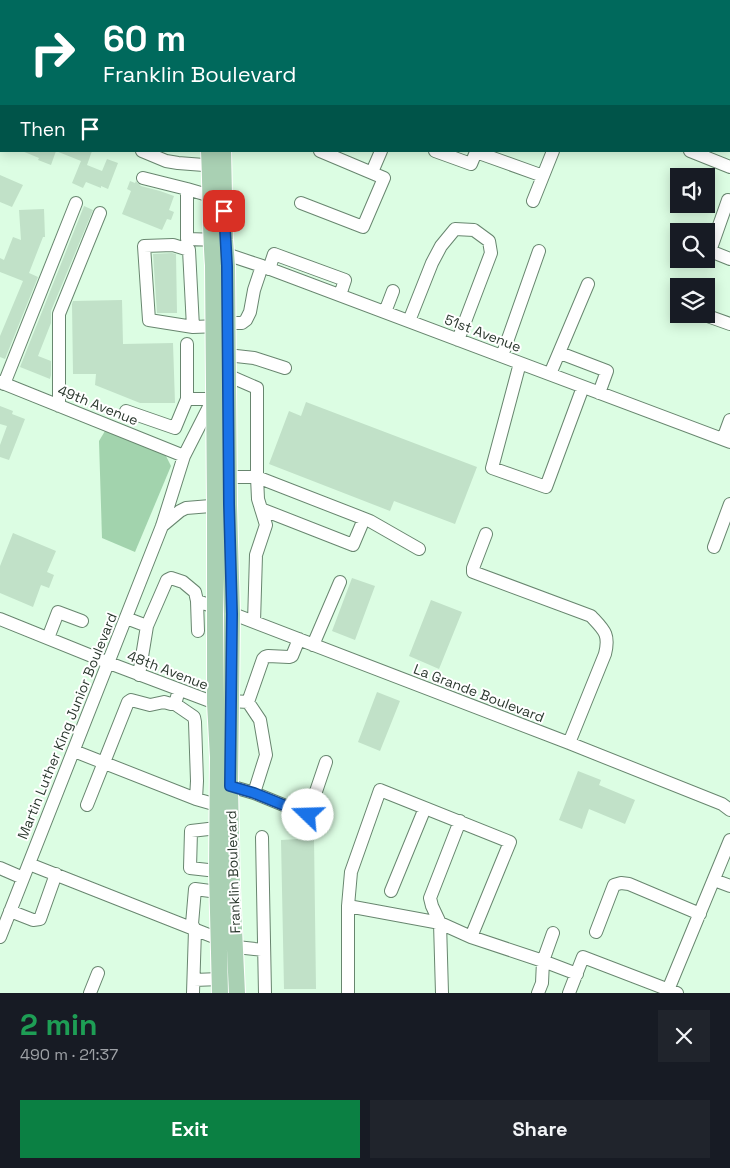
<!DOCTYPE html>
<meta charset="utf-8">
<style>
body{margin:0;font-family:"Space Grotesk",sans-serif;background:#20242c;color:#f1f3f6;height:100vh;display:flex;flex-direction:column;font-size:19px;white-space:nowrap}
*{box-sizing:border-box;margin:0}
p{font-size:16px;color:#9ea1a6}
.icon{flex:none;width:28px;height:28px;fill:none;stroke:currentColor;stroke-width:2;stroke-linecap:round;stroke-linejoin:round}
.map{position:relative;height:993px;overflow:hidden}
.sheet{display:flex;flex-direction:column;background:#171b24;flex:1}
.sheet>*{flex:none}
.hud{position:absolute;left:0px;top:0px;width:730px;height:152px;box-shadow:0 2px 12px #0003;background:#00695c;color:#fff;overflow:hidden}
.fabs{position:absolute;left:670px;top:168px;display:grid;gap:10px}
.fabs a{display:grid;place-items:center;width:45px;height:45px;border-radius:0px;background:#171b24;box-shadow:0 2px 12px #0003;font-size:25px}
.pin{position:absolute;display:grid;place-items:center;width:42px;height:42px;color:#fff;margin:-21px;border-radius:10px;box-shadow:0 2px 8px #0006}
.me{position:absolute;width:55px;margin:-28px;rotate:291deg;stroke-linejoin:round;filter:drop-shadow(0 0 4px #0008)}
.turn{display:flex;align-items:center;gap:18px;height:105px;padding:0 20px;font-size:22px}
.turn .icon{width:65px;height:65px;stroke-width:2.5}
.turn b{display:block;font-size:35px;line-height:42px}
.then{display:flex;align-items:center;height:48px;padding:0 20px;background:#0003;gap:10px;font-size:19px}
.round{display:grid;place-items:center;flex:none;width:52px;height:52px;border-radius:0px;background:#20242c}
.head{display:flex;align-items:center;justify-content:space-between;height:85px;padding:0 20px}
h1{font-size:30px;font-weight:700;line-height:38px;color:#1e9e55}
.action{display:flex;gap:10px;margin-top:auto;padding:10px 20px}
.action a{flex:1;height:58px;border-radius:0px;background:#0b8043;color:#fff;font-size:20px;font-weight:700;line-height:58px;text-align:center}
.action a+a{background:#20242c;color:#f1f3f6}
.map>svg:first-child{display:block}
</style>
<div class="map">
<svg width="730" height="993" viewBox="0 0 730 993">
<rect width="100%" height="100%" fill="#dcfde3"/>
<path fill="#a2d3ad" d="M105 431 165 454 171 466 135 552 102 538 99 441Z"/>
<path fill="#c1e1c8" d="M22 151H56L51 165 38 160 39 158Z
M56 151H92L87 165 102 171 107 159 118 163 108 189 101 186V188L86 182 83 188 72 183 81 161Z
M0 175 23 185 12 207 0 202Z
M130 181 135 183 136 181 141 186 160 191 174 196 169 210 174 212 171 220 167 219 162 230 122 214 131 191 127 189Z
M84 206 93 210 51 311V323L38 356 51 361V375L50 379 20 367Z
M44 209 45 237H43L29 273 38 277 5 359 0 357V336L23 281 0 272V258L4 260 13 237 21 240 19 210Z
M172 253 176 254 177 313H157L153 254Z
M122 300 123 344 173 343 175 403H140L95 385 96 374H73L72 304 73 301Z
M306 402 477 467 455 524 394 501 390 511 269 464 289 411 301 416Z
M0 406 13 411 12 414 25 419 9 460 0 457V445L7 426 0 424Z
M13 533 56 551 47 572 54 575 49 588 41 585 33 607 0 593V566Z
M352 578 375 586 355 640 332 631Z
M431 600 462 612 439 669 409 656Z
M377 692 400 701 380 751 358 742Z
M578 771 601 780 599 785 635 800 625 824 589 809 582 829 559 820Z
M314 838 316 989H284L281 840Z"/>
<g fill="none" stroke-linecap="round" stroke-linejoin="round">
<g stroke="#68866f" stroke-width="14">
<path id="minor" d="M184 0V1
M307 0 311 1
M424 0 427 1
M72 1V0
M93 1V0
M297 1V0
M457 1 458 0
M0 95 1 96
M142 151 166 161 178 163 217 166
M435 151 471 164 476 152 543 176
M690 151 730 167
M372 172 381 151
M143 178 187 189V239L220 240
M187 189 211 196H219
M533 201 553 151
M730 201 728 200 710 251 730 259
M301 203 363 227 384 178 320 151
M226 254 262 266 730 442
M269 269 274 254 345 280 340 295
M385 312 393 291
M702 314 730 324
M409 321 432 263 441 246 455 229 474 230 489 241 491 253 458 340
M228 323H242L246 320 250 312 254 290 262 266
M193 327 189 250 173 245 144 246 149 320 193 327 219 326
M560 353 607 371 599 393
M227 355 254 358 285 368
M502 356 539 251
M520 363 492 468 546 487 583 387
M550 374 588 284
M227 375 257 388V477L370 521 419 549
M0 382 184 456
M4 384 76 203
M59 406V314L100 213
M126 411 175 428 187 399V344
M723 439 730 420
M229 477H257L258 499 266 525 256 555 254 622
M261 509 353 545 364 519
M162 526 180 511 186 508 223 505
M486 534 473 568V572L591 616C604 630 610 634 605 654L569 743
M714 547 730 504
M197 601 215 607 569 743 722 804 730 810
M126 618 147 626 167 580 171 578 183 582 195 592 197 601 198 631
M0 619 109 663 215 703 231 701 248 702 260 720 266 755 254 793
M48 638 58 612 82 621
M313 645 340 582
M139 675 147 626
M248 702 263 659 265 657 268 656 289 657 292 656 299 639
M175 704 194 717 195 722 197 781 196 799
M74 751 196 799 217 805
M230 786 254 793 308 815 326 762
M87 805 128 702 131 700 150 705 164 702 171 704H175L179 690
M217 828 191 831 190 868 217 871
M262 837 265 993
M29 864 219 939
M0 868 23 878
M714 880 730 886
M391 891 425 808
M348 906 440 923 471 937 543 961 577 974
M10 911 33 920 40 919 56 874
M596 932 614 885 621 883 629 884 700 914
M0 937 162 526 184 456 213 399H187
M227 946 264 950
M194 980 220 979
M668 990 730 840
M90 993 98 973
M193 993 195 930 192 924 195 889 218 892
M348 993V906L351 872 380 790 510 842 471 937
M442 993 440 923 432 906 430 898 460 821
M538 993 542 983 543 961 553 933
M569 993 583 957 677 993"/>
</g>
<g stroke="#fff" stroke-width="18">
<path id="major" d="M206 0V1
M222 1V0
M209 151C211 189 210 227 213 265L215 505V703L218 757 217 871 220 993
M223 151 225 240 227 266 229 505 232 614 230 786 232 886 237 993"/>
</g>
<use href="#minor" stroke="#fff" stroke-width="12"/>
<use href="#major" stroke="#a9d0b3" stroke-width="16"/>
</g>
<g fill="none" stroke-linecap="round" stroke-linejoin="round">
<g stroke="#114b97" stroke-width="12">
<path id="route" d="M224 211 227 266 229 504 232 614 230 786 254 793 308 815"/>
</g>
<use href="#route" stroke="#1a73e8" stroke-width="9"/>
</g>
<g text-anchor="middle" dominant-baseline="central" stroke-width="4" stroke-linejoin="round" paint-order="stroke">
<g font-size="14" fill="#2c392f" stroke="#fff">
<text transform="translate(483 333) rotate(21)">51st Avenue</text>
<text transform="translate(98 405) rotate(22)">49th Avenue</text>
<text transform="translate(168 670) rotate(21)">48th Avenue</text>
<text transform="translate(479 693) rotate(21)">La Grande Boulevard</text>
<text transform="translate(67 726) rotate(-68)">Martin Luther King Junior Boulevard</text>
<text transform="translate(233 872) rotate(-92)">Franklin Boulevard</text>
</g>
</g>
</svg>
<div class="fabs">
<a><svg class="icon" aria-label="sound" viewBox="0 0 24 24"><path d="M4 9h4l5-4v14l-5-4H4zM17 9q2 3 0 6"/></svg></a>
<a><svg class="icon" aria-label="search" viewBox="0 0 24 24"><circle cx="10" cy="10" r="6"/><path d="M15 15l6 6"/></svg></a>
<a><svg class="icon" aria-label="layers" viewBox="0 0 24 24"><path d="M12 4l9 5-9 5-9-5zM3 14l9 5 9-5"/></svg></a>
</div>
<div class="pin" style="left:224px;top:211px;background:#d93025"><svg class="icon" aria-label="arrive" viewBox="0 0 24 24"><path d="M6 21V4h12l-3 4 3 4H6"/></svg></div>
<svg class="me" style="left:308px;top:815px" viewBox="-20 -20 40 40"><circle r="19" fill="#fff"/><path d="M0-13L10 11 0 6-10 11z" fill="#1a73e8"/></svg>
<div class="hud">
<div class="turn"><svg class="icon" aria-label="right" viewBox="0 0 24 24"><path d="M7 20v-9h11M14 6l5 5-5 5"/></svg><div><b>60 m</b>Franklin Boulevard</div></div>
<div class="then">Then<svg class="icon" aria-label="arrive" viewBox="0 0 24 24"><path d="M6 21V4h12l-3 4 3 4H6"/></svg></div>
</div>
</div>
<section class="sheet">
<div class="head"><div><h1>2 min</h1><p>490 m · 21:37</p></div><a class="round"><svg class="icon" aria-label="close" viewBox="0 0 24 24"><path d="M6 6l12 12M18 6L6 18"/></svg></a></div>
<div class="action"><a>Exit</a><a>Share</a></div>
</section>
